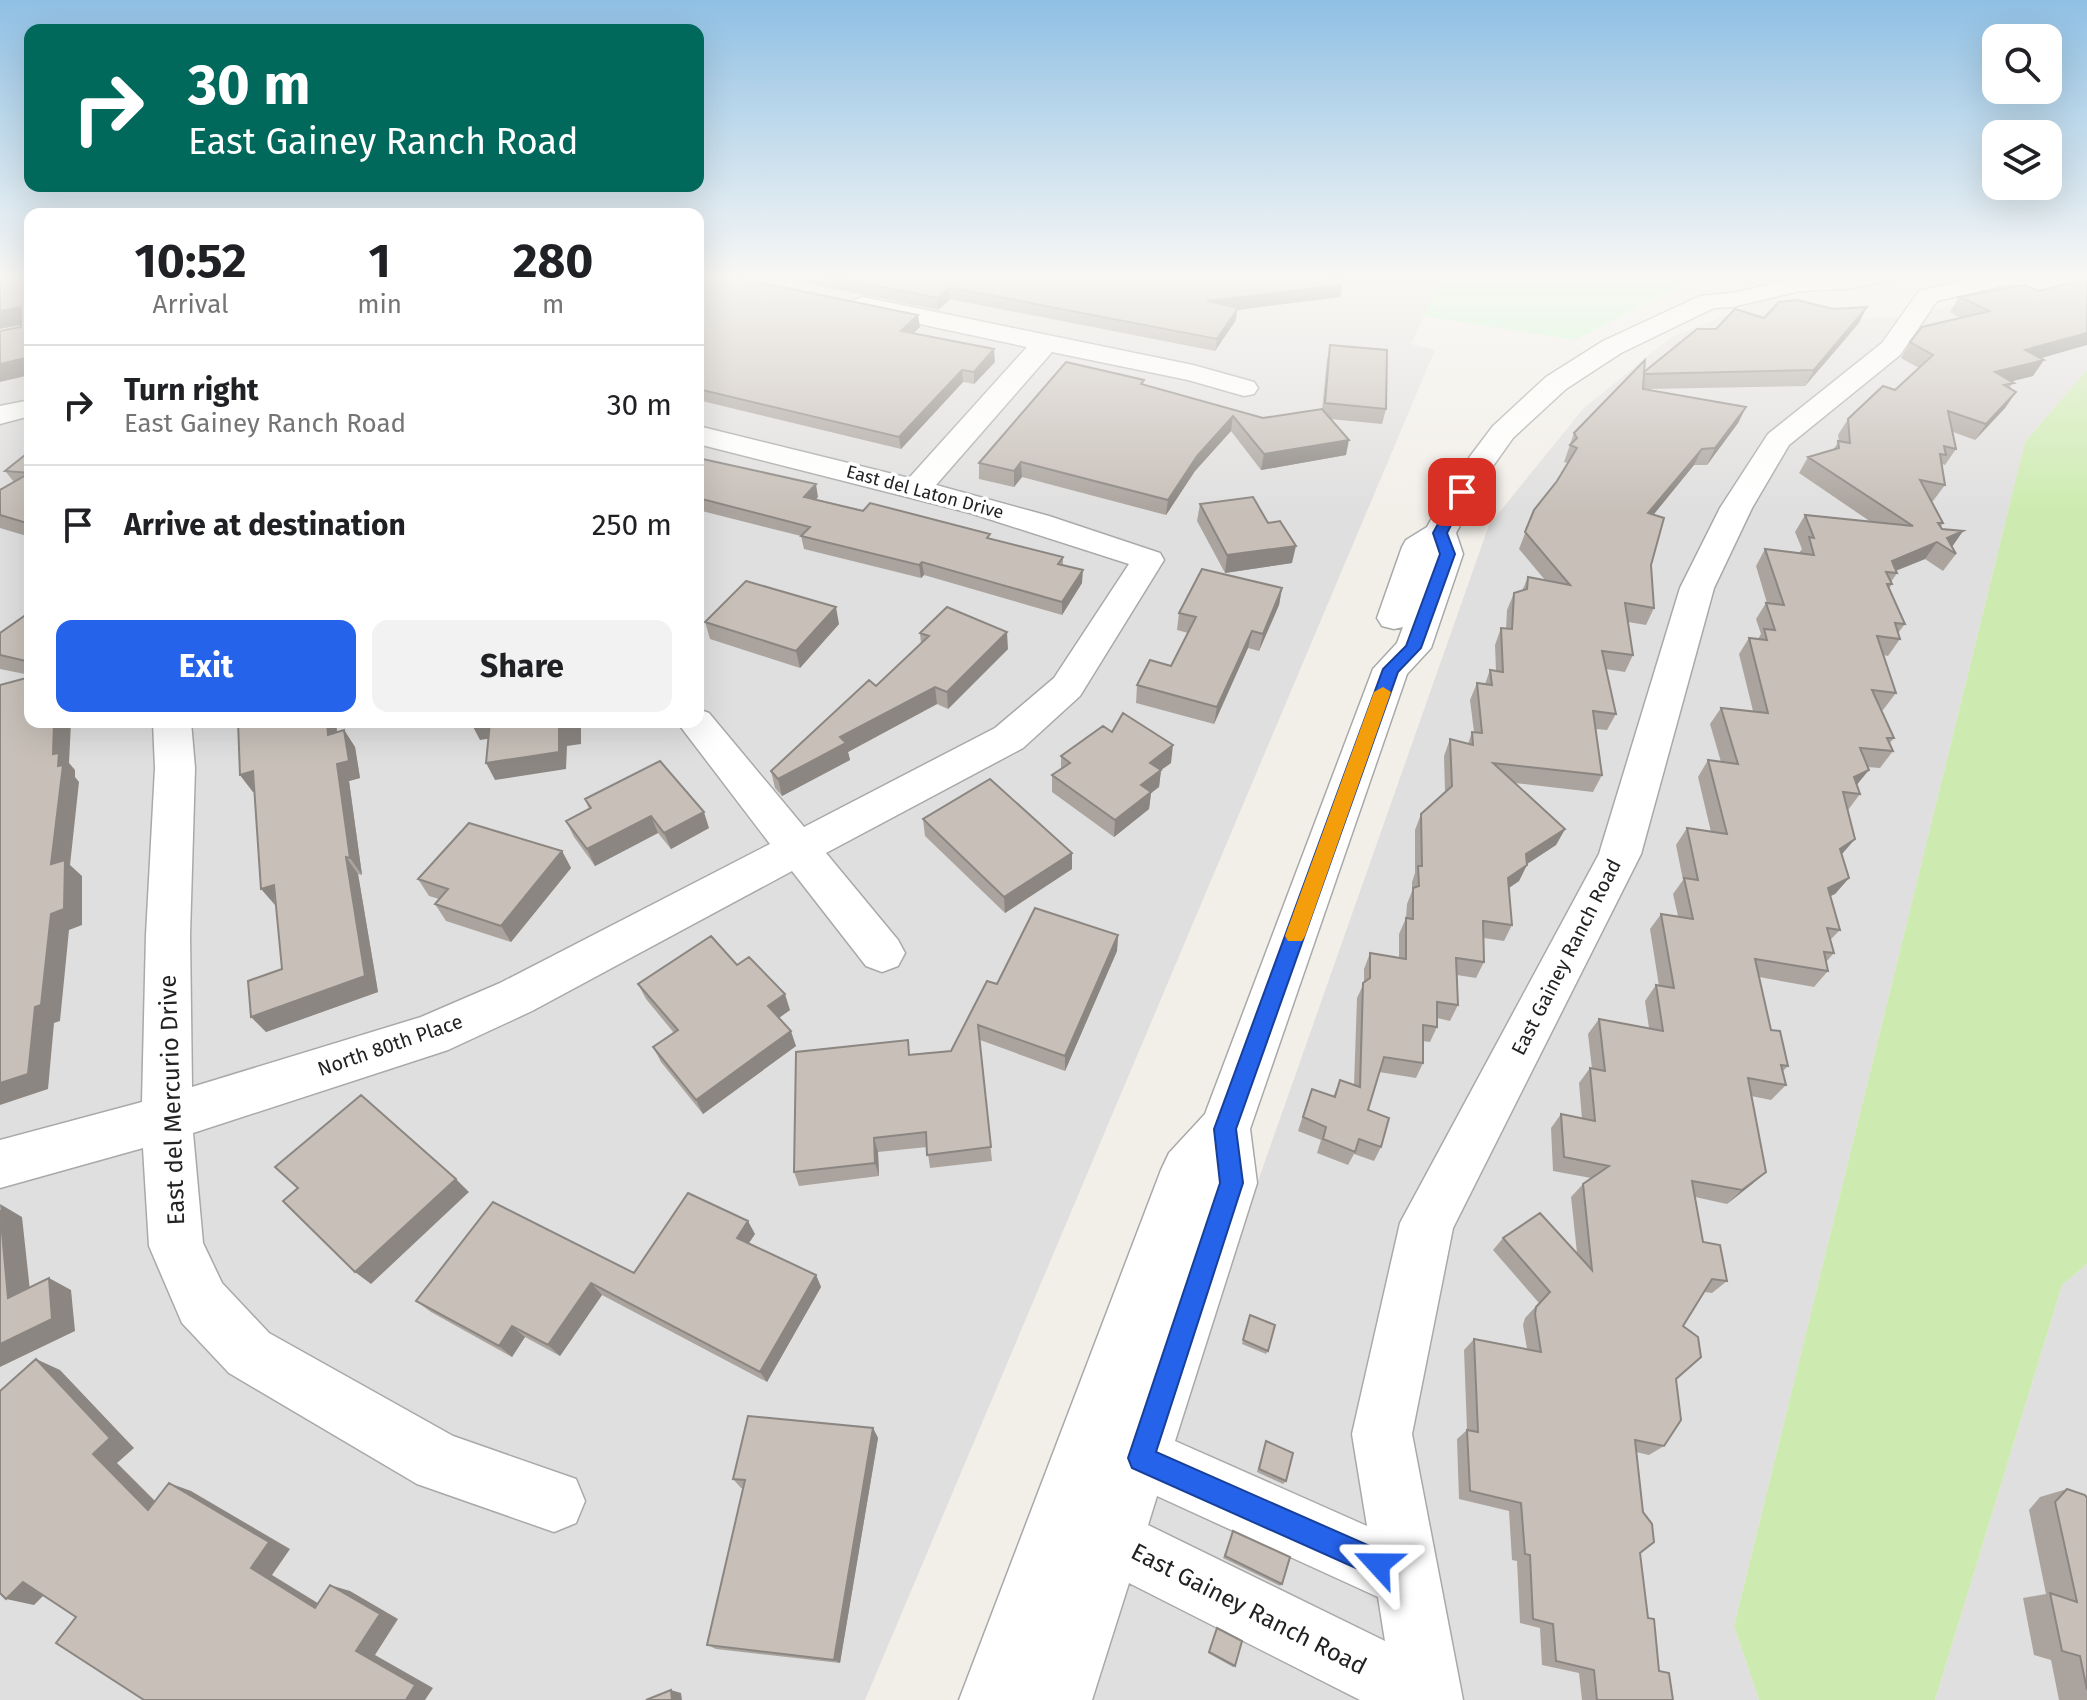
<!DOCTYPE html>
<style>
body{margin:0;font-family:"Fira Sans",sans-serif;background:#f2f2f2;color:#202124;height:100vh;display:flex;flex-direction:column;font-size:30px;white-space:nowrap}
*{box-sizing:border-box;margin:0}
p{font-size:26px;color:#757577}
.icon{flex:none;width:44px;height:44px;fill:none;stroke:currentColor;stroke-width:2;stroke-linecap:round;stroke-linejoin:round}
.map{position:relative;flex:1;overflow:hidden}
.details{position:absolute;left:24px;top:208px;width:680px;height:520px;display:flex;flex-direction:column;background:#fff;border-radius:16px;box-shadow:0 8px 32px #0002}
.details>*{flex:none}
.hud{position:absolute;left:24px;top:24px;width:680px;height:168px;border-radius:16px;box-shadow:0 8px 32px #0002;background:#00695c;color:#fff;overflow:hidden}
.fabs{position:absolute;left:1982px;top:24px;display:grid;gap:16px}
.fabs a{display:grid;place-items:center;width:80px;height:80px;border-radius:16px;background:#fff;box-shadow:0 8px 32px #0002;font-size:40px}
.pin{position:absolute;display:grid;place-items:center;width:68px;height:68px;color:#fff;margin:-34px;border-radius:16px;box-shadow:0 4px 12px #0006}
.me{position:absolute;width:88px;margin:-44px;rotate:294deg;stroke-linejoin:round;filter:drop-shadow(0 0 6px #0008)}
.turn{display:flex;align-items:center;gap:28px;height:168px;padding:0 32px;font-size:36px}
.turn .icon{width:104px;height:104px;stroke-width:2.5}
.turn b{display:block;font-size:56px;line-height:68px}
.eta{display:flex;justify-content:space-evenly;align-items:center;height:136px;text-align:center}
.eta b{font-size:48px;font-weight:700;line-height:56px}
.cta{display:flex;gap:16px;margin-top:auto;padding:16px 32px}
.cta a{flex:1;height:92px;border-radius:16px;background:#2563eb;color:#fff;font-size:32px;font-weight:700;line-height:92px;text-align:center}
.cta a+a{background:#f2f2f2;color:#202124}
ul{padding:0;list-style:none}
li{display:flex;align-items:center;gap:24px;height:120px;padding:0 32px;border-top:2px solid #e0e0e0}
li div{flex:1}
li b{display:block;font-size:30px}
li em{font-style:normal}
.map>svg:first-child{display:block}
</style>
<div class="map">
<svg width="2087" height="1700" viewBox="0 0 2087 1700">
<rect width="100%" height="100%" fill="#f2efe9"/>
<path fill="#e0dfdf" d="M0 274H30V722H698V274H1443L1411 344 1435 350 865 1700H0Z
M2003 291 2087 296V370L2025 442 1734 1626 1759 1700H1078L1120 1573 1489 525 1583 409 1671 337 1770 298 1858 319 1915 316Z
M2087 1264V1700H1935L2062 1285Z"/>
<path fill="#cdebb0" d="M2087 370V1264L2062 1285 1935 1700H1759L1734 1626 2025 442Z"/>
<path fill="#c8facc" d="M1442 274H1704L1575 340 1424 316Z"/>
<g fill="none" stroke-linecap="round" stroke-linejoin="round">
<g stroke="#a9a9a9" stroke-width="3">
<path id="minor" d="M1851 274H1898L1895 279 1846 289 1800 291 1733 307 1714 308 1621 353 1566 389 1513 438 1486 476 1456 533 1463 554 1431 648 1407 674 1250 1129 1257 1183 1175 1441 1367 1526 1352 1434 1400 1223 1599 854 1680 588 1720 508 1768 434 1882 343 1919 291 1993 274H2015L2018 278 2015 283 1937 301 1900 355 1789 445 1752 508 1714 588 1641 854 1453 1228 1412 1434 1463 1700H1360L1129 1583 1092 1700H959L1161 1170 1169 1153 1205 1114 1373 669 1397 643 1403 627 1394 629 1382 626 1377 618 1402 547 1406 540 1427 527 1456 475 1493 426 1546 377 1603 341 1700 296 1733 293 1800 277ZM1157 1496 1378 1597 1385 1641 1148 1525Z
M863 297 1193 365 1254 382 1258 388 1254 394 1244 396 1188 380 1052 352 936 485 1049 516 1160 553 1164 560 1080 696 1023 748 826 853 898 940 905 953 898 966 882 972 866 966 792 871 532 1011 448 1050 193 1133 203 1243 222 1283 269 1333 453 1436 576 1479 585 1501 576 1523 554 1532 417 1484 229 1373 182 1323 149 1246 143 1148 0 1188V1140L142 1102 146 935 155 768 153 722H191L195 768 190 935 192 1087 421 1017 500 983 770 844 677 722H698V709L709 713 804 827 995 728 1054 678 1129 564 970 513 698 444V426L909 478 1027 347 854 310 850 305 854 300Z
M30 400V416L0 424V406Z"/>
</g>
<use href="#minor" fill="#fff" fill-rule="evenodd"/>
</g>
<path fill="#aba49e" d="M698 274 920 327 913 333 995 362 974 384 963 382 901 449 698 400Z
M761 274H1314L1342 285 1340 297 1237 310 1236 320 1215 351 954 300H949L938 310Z
M2025 285 2041 359 2033 376 2012 381 2010 388 2016 392 2005 408 1975 440 1953 432 1956 449 1945 465 1942 464 1945 485 1933 501H1931L1943 523 1941 527 1942 529 1963 531 1952 547 1956 554 1943 571 1925 559 1896 571 1897 573 1891 582 1892 584 1889 589 1905 624 1898 633 1900 639 1888 656 1883 655 1896 693 1883 710H1881L1894 738 1890 743 1893 751 1880 768 1867 767 1857 785 1860 794 1848 810 1855 839 1842 854 1849 878 1835 894 1830 896 1840 930 1830 940 1834 953 1826 962 1828 971 1814 987 1759 977 1771 1030 1788 1066 1783 1071 1786 1085 1771 1100 1751 1096 1766 1172 1727 1204 1695 1197 1703 1242 1727 1281 1712 1293 1704 1292 1683 1326 1664 1446 1649 1455 1636 1452 1640 1553 1648 1618 1659 1671 1673 1700H1582L1579 1673 1542 1665 1540 1628 1520 1623 1517 1561 1512 1560 1509 1511 1459 1499 1457 1439 1467 1430 1464 1350 1474 1339 1527 1349 1523 1325 1525 1318 1539 1303 1493 1250 1503 1238 1577 1253 1571 1197 1583 1184 1591 1178 1553 1171 1551 1128 1561 1114 1582 1119 1579 1083 1590 1068 1592 1069 1588 1034 1599 1019 1649 1028 1645 1001 1656 985 1659 986 1650 929 1661 914 1678 916 1673 894 1683 880 1676 845 1687 828 1711 832 1698 777 1708 760 1721 762 1710 724 1721 708 1753 711 1739 654 1749 638 1758 639 1761 634 1756 619 1766 603H1767L1756 566 1765 549 1799 553 1802 549 1795 532 1805 515 1871 522 1799 473 1808 457 1833 450 1839 441 1838 435 1848 419 1895 390 1919 368 1901 358 1910 342 1961 318 1950 312 1959 297Z
M1764 318 1859 323 1805 386 1646 389 1746 407 1738 423 1707 465H1694L1653 515 1651 565 1654 608 1646 625 1628 622 1633 655 1625 672 1606 669 1616 714 1607 730 1596 729 1602 775 1593 792 1515 783 1565 829 1556 845 1527 864 1519 881 1509 888 1512 925 1504 941 1484 938V962L1476 978 1457 975 1458 1005 1450 1021 1437 1018V1027L1430 1042 1423 1041V1063L1416 1078 1379 1072 1368 1110 1381 1147 1374 1161 1354 1154 1348 1165 1317 1153 1321 1140 1298 1131 1307 1103 1312 1089 1333 1097 1340 1080 1354 1085 1357 998 1364 983V969L1370 953 1399 958V934L1406 918 1407 904 1412 891V882L1415 873V830L1421 814 1445 792 1444 756 1450 739 1468 744 1472 732H1474L1470 700 1477 683 1485 684 1490 670 1496 671 1495 645 1501 628 1506 629 1507 610 1514 593 1522 591 1528 577 1545 580 1519 549 1534 510 1557 481 1568 463 1564 462 1574 433 1644 372 1716 329Z
M1330 345 1386 409 1382 424 1330 419 1346 455 1261 470 1231 431 1195 471 1166 515 1022 477 1014 487 979 479V463L1144 380 1143 384 1263 418 1322 410 1327 360Z
M30 451V537L0 528V490L14 482 5 471Z
M698 458 818 497 816 499 1063 557V565L1082 583 1062 615 924 575 921 578 804 549 801 536 698 510Z
M1200 504 1292 563 1225 573 1197 521Z
M1282 588 1279 605 1259 651 1248 648 1214 724 1136 703 1137 685 1171 666 1188 633 1177 630 1179 613Z
M30 612V675L0 669V633Z
M705 622 839 624 800 668 710 639Z
M920 633 1008 649 948 709 937 704 848 752 850 760 782 796 775 788 771 771 876 686 921 644Z
M238 722H336L337 732 344 730 355 747 360 778 349 781 362 875 358 874 378 992 266 1032 282 969 276 905 255 792H253L240 775Z
M1112 732 1171 763 1161 770 1159 787 1151 793 1149 809 1114 837 1052 792V775L1061 769V756Z
M585 799 709 828 671 849 658 833 595 866 574 837 566 821 589 809Z
M923 819 1072 869 1005 913 925 836Z
M562 851 571 868 511 942 446 921 435 904 439 899 429 896 418 879Z
M1118 935 1117 951 1065 1071 980 1040 992 1161 930 1168 927 1147 878 1152 879 1176 799 1186 794 1172 911 1054 951 1051 997 984Z
M737 965 790 1010 779 1018 796 1046 703 1114 661 1062 653 1047 674 1033 646 999 638 984Z
M755 1234 749 1243 816 1275 821 1287 767 1382 602 1295 560 1356 525 1337 512 1357 431 1312 416 1301 634 1273Z
M1249 1319 1268 1351 1266 1354 1242 1344Z
M873 1428 878 1438 840 1663 716 1649 707 1645 743 1488H741L733 1479Z
M1266 1441 1286 1481 1283 1484 1257 1472Z
M2067 1489 2087 1498V1700H2059L2051 1660 2034 1655 2023 1598 2046 1594 2029 1510 2040 1497Z
M1233 1531 1282 1584 1280 1586 1223 1558Z
M1217 1628 1235 1666 1233 1667 1208 1653Z"/>
<path fill="#8b8681" d="M1342 285 1340 297 1237 310 1236 320 1215 351 1217 339 1207 301Z
M949 288V300L938 310V298Z
M21 307 30 323 0 329V311Z
M1867 307 1859 323 1805 386 1814 370Z
M918 315 920 327 903 343 901 331Z
M2087 333V345L2014 366 2025 350Z
M994 349 995 362 974 384V372Z
M30 357V375L0 382V364Z
M2044 360 2033 376 1985 388 1995 372Z
M962 370 963 382 901 449 899 437Z
M2016 392 2005 408 1975 440 1986 424Z
M1746 407 1738 423 1707 465 1715 448Z
M1233 416 1231 431 1195 471 1166 515 1168 500 1197 456Z
M1349 440 1346 455 1261 470 1264 454Z
M1702 449 1694 465 1641 530 1648 513Z
M1021 462 1022 477 1014 487V471Z
M816 484 818 497 807 509 804 497Z
M1963 531 1951 548 1947 538Z
M1937 542 1925 559 1892 572V561Z
M1296 546 1292 563 1225 573 1227 555Z
M922 562 924 575 921 578 919 565Z
M1083 570 1082 583 1062 615V602Z
M1282 588 1279 605 1259 651 1263 634Z
M836 607 839 624 800 668 796 651Z
M1252 631 1248 648 1214 724 1217 707Z
M1007 632 1008 649 948 709 947 692Z
M935 687 937 704 848 752 850 760 782 796 778 779 840 737Z
M54 722H71L69 763 75 770V777L79 782 70 865 82 876V925L69 930 60 1021 54 1023 48 1089 0 1105V1083L51 864 58 766 53 754Z
M327 722H336L339 752 328 735Z
M492 722 499 737 480 740 471 723Z
M573 722H581V744L567 746 566 769 495 780 486 763Z
M344 730 355 747 360 778 349 781 362 875 350 858 337 764Z
M1173 745 1171 763 1161 770 1159 787 1151 793 1149 809 1114 837 1115 820 1150 763Z
M1869 770 1855 787 1854 777Z
M253 771 266 788 253 792 240 775Z
M704 812 709 828 671 849 664 833Z
M651 816 658 833 595 866 587 849Z
M1565 829 1556 845 1518 870 1526 854Z
M1855 839 1841 855 1840 849Z
M562 851 571 868 511 942 501 926Z
M1072 853V869L1005 913 1004 897Z
M346 857 358 874 378 992 266 1032 251 1017 365 976Z
M1527 865 1519 881 1500 894 1508 878Z
M1849 878 1835 894 1814 904 1828 888Z
M274 885 275 905 261 889Z
M1118 935 1117 951 1065 1071V1056Z
M785 994 790 1010 773 1022 768 1006Z
M791 1031 796 1046 703 1114 696 1100Z
M874 1138 878 1152 879 1176 875 1163Z
M1766 1172 1751 1185 1727 1204 1742 1190Z
M456 1179 469 1192 371 1284 355 1272Z
M0 1204 22 1217 32 1309 8 1298Z
M748 1221 755 1234 744 1250 737 1238Z
M816 1275 821 1287 767 1382 760 1372Z
M49 1278 71 1290 75 1331 0 1367V1344Z
M591 1283 602 1295 560 1356 548 1345Z
M512 1326 525 1337 512 1357 499 1346Z
M36 1359 60 1370 134 1448 117 1463 171 1517 148 1510 93 1454Z
M873 1428 878 1438 840 1663 834 1660Z
M169 1483 191 1491 290 1549 272 1575 334 1613 315 1608 251 1568Z
M23 1582 51 1588 34 1605 6 1599Z
M330 1585 350 1591 398 1619 375 1655 433 1688 425 1700H406L356 1651Z
M671 1690 681 1693 682 1700H672Z"/>
<path fill="#c7bfb8" stroke="#8b8681" stroke-width="2" d="M0 274H30V357L0 364V331L21 327V307L0 311Z
M698 274H718L918 315 901 331 994 349 974 372 962 370 899 437 698 389Z
M817 274H1314L1343 279 1342 285 1207 301 1238 308 1217 339 953 288H949L938 298Z
M2084 280 2087 282V333L2025 350 2044 360 1995 372 2014 383 2004 385 2016 392 1986 424 1948 411 1956 449 1944 446 1946 455 1940 454 1945 485 1920 480 1943 523H1938L1942 529 1963 531 1947 538 1956 554 1937 542 1892 561 1897 573 1886 572 1892 584H1887L1905 624 1895 623 1900 639 1877 636 1896 693 1872 690 1894 738H1887L1893 751 1860 748 1869 770 1854 777 1860 794 1843 792 1855 839 1840 849 1849 878 1828 888 1840 930 1827 928 1834 953 1824 952 1828 971 1755 959 1771 1030 1780 1031 1788 1066 1781 1065 1786 1085 1748 1078 1766 1172 1742 1190 1692 1181 1703 1242 1720 1245 1727 1281 1712 1279 1683 1326 1698 1337 1701 1357 1676 1379 1681 1420 1664 1446 1635 1440 1643 1512 1652 1524 1654 1542 1640 1553 1648 1618 1654 1619 1659 1671 1669 1673 1673 1700H1597L1594 1670 1556 1661 1553 1624 1533 1619 1530 1555 1525 1554 1521 1503 1470 1491 1467 1430 1478 1432 1474 1339 1541 1352 1535 1314 1536 1307 1550 1292 1503 1238 1540 1213 1592 1270 1583 1184 1609 1166 1564 1157 1561 1114 1595 1121 1590 1068 1605 1071 1599 1019 1663 1031 1656 985 1674 988 1661 914 1693 919 1684 878 1698 880 1687 828 1727 834 1708 760 1738 764 1721 708 1768 713 1749 638 1767 640 1764 629 1775 630 1766 603 1784 605 1765 549 1814 555 1809 537 1814 538 1805 515 1913 526 1808 457 1839 448 1838 441 1850 443 1848 419 1883 386 1895 390 1933 355 1910 342 1922 327 1990 311 1959 297 2025 285 2038 291Z
M1797 300 1833 309 1867 307 1814 370 1644 374 1643 389 1746 407 1715 448 1702 449 1648 513 1664 518 1651 565 1654 608 1625 603 1633 655 1602 651 1616 714 1593 711 1602 775 1493 763 1565 829 1526 854 1527 865 1508 878 1512 925 1483 921 1484 962 1456 958 1458 1005 1437 1002V1027L1423 1025V1063L1384 1057 1368 1110 1389 1118 1381 1147 1359 1139 1355 1152 1323 1139 1326 1127 1303 1117 1312 1089 1335 1097 1340 1080 1360 1087 1363 983 1370 978V953L1406 959V918L1413 919V888L1419 886 1418 866H1422L1421 814 1452 786 1450 739 1473 745 1472 732 1482 733 1477 683 1492 685 1490 670 1503 672 1501 628 1512 629 1514 593 1527 589 1528 577 1570 585 1525 532 1534 510 1557 481 1577 448 1570 445 1577 438 1574 433 1645 360 1644 372 1697 329H1716L1735 309 1764 318 1779 302Z
M1330 345 1387 350 1386 409 1325 403Z
M1066 362 1144 380 1141 384 1263 418 1322 409 1349 440 1264 454 1233 416 1197 456 1168 500 1021 462 1014 471 979 463Z
M30 451V473L5 471Z
M698 458 816 484 804 497 863 511 870 503 990 534 987 538 1063 557 1058 564 1083 570 1062 602 922 562 919 565 801 536 810 527 698 498Z
M28 474H30V524L0 515V490Z
M1253 497 1268 523 1280 521 1296 546 1227 555 1200 504Z
M1202 569 1282 588 1263 634 1252 631 1217 707 1137 685 1150 660 1171 666 1196 617 1179 613Z
M746 581 836 607 796 651 705 622Z
M947 607 1007 632 947 692 935 687 840 737 846 743 778 779 771 771 869 680 876 686 929 636 920 633Z
M30 612V662L0 655V633Z
M30 677V722H54L53 754 59 753 58 766 63 765 51 864 65 860 64 909 51 914 41 1005 35 1007 28 1074 0 1083V685Z
M1123 713 1173 745 1150 763 1161 770 1141 785 1151 792 1115 820 1052 775 1070 763 1061 756 1103 726 1112 732Z
M238 722H327L328 735 344 730 349 761 337 764 350 858 346 857 365 976 251 1017 248 981 282 969 274 885 261 889 253 771 240 775Z
M490 722H573V726L559 729V752L486 763Z
M660 761 704 812 664 833 651 816 587 849 566 821 591 808 585 799Z
M990 779 1072 853 1004 897 923 819Z
M469 823 562 851 501 926 435 904 448 889 418 879Z
M1035 908 1118 935 1065 1056 978 1025 991 1147 927 1155 926 1132 874 1138 875 1163 794 1172 796 1052 908 1040 909 1055 951 1051 987 981 997 984Z
M711 936 737 965 749 957 785 994 768 1006 791 1031 696 1100 653 1047 678 1030 638 984Z
M361 1095 456 1179 355 1272 283 1201 298 1188 275 1167Z
M688 1193 748 1221 737 1238 816 1275 760 1372 591 1283 548 1345 512 1326 499 1346 416 1301 493 1202 634 1273Z
M0 1210 8 1298 49 1278 52 1319 0 1344Z
M1250 1315 1275 1325 1268 1351 1243 1340Z
M36 1359 110 1438 93 1454 148 1510 169 1483 269 1542 251 1568 315 1608 330 1585 380 1614 356 1651 415 1685 406 1700H144L56 1643 76 1617 23 1582 6 1599 0 1593V1391Z
M748 1416 873 1428 834 1660 707 1645 745 1480 733 1479Z
M1266 1441 1293 1453 1286 1481 1259 1469Z
M2067 1489 2085 1495 2087 1498V1690L2080 1656 2062 1651 2050 1593 2077 1602 2055 1502Z
M1233 1531 1290 1557 1282 1584 1225 1556Z
M1217 1628 1242 1641 1235 1666 1209 1652Z
M671 1690 672 1700H646Z"/>
<linearGradient id="sky" x2="0" y2="1"><stop stop-color="#8fc0e4"/><stop offset="0.54" stop-color="#f9f8f5"/><stop offset="1" stop-color="#f9f8f5" stop-opacity="0"/></linearGradient>
<rect width="2087" height="512" fill="url(#sky)"/>
<path fill="#2563eb" stroke="#184099" stroke-width="2" d="M1457 489 1468 492 1447 533 1455 554 1421 648 1398 672 1236 1129 1243 1183 1156 1452 1388 1554 1392 1564 1388 1574 1378 1578 1132 1468 1128 1458 1220 1183 1214 1129 1383 669 1406 646 1440 554 1433 533Z"/>
<path fill="#f59e0b" d="M1383 687 1391 692 1305 936 1302 941H1288L1285 936 1374 692Z"/>
<g text-anchor="middle" dominant-baseline="central" stroke-width="7" stroke-linejoin="round" paint-order="stroke">
<g font-size="18" fill="#222" stroke="#fff">
<text transform="translate(925 492) rotate(15)">East del Laton Drive</text>
</g>
<g font-size="20" fill="#222" stroke="#fff">
<text transform="translate(1566 957) rotate(-63)">East Gainey Ranch Road</text>
<text transform="translate(390 1045) rotate(-19)">North 80th Place</text>
</g>
<g font-size="24" fill="#222" stroke="#fff">
<text transform="translate(172 1100) rotate(-92)">East del Mercurio Drive</text>
<text transform="translate(1249 1609) rotate(27)">East Gainey Ranch Road</text>
</g>
</g>
</svg>
<div class="fabs">
<a><svg class="icon" aria-label="search" viewBox="0 0 24 24"><circle cx="10" cy="10" r="6"/><path d="M15 15l6 6"/></svg></a>
<a><svg class="icon" aria-label="layers" viewBox="0 0 24 24"><path d="M12 4l9 5-9 5-9-5zM3 14l9 5 9-5"/></svg></a>
</div>
<div class="pin" style="left:1462px;top:492px;background:#d93025"><svg class="icon" aria-label="arrive" viewBox="0 0 24 24"><path d="M6 21V4h12l-3 4 3 4H6"/></svg></div>
<svg class="me" style="left:1378px;top:1564px" viewBox="-20 -20 40 40"><path d="M0-17L14 15 0 8-14 15z" fill="#2563eb" stroke="#fff" stroke-width="4"/></svg>
<div class="hud">
<div class="turn"><svg class="icon" aria-label="right" viewBox="0 0 24 24"><path d="M7 20v-9h11M14 6l5 5-5 5"/></svg><div><b>30 m</b>East Gainey Ranch Road</div></div>
</div>
<section class="details">
<div class="eta">
<div><b>10:52</b><p>Arrival</p></div>
<div><b>1</b><p>min</p></div>
<div><b>280</b><p>m</p></div>
</div>
<ul>
<li><svg class="icon" aria-label="right" viewBox="0 0 24 24"><path d="M7 20v-9h11M14 6l5 5-5 5"/></svg><div><b>Turn right</b><p>East Gainey Ranch Road</p></div><em>30 m</em></li>
<li><svg class="icon" aria-label="arrive" viewBox="0 0 24 24"><path d="M6 21V4h12l-3 4 3 4H6"/></svg><div><b>Arrive at destination</b></div><em>250 m</em></li>
</ul>
<div class="cta"><a>Exit</a><a>Share</a></div>
</section>
</div>
